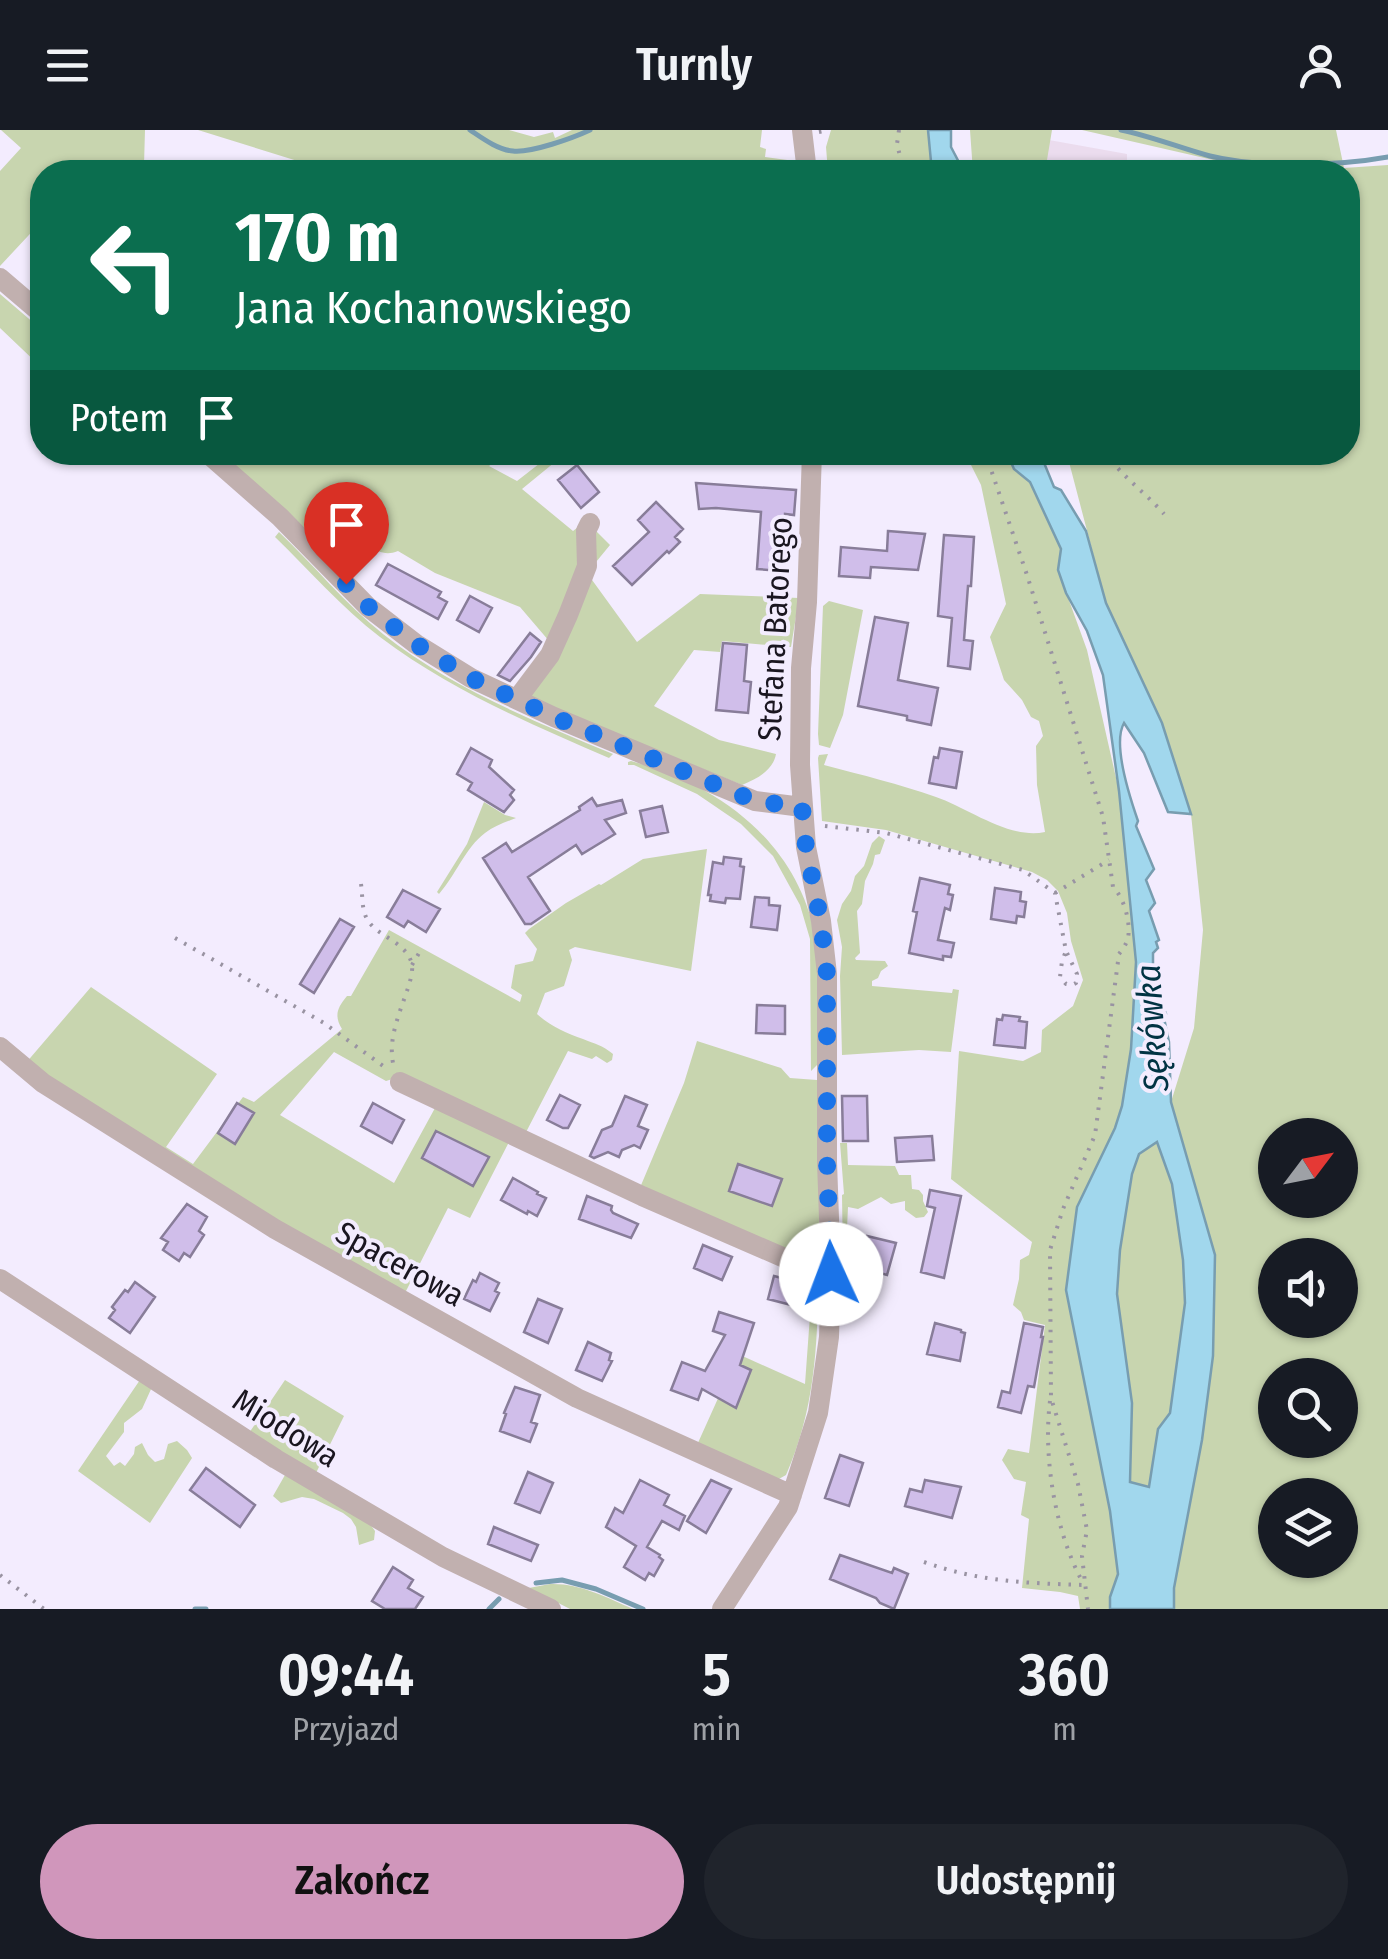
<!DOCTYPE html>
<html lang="pl">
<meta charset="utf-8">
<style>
body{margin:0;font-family:"Fira Sans Condensed",sans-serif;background:#20242c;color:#f1f3f6;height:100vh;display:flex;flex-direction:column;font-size:38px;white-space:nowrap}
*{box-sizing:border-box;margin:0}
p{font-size:32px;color:#9ea1a6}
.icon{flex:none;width:55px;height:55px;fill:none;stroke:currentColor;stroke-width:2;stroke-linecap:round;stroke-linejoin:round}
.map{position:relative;height:1479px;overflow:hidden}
.sheet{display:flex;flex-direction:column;background:#171b24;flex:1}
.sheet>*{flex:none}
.guide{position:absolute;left:30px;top:30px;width:1330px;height:305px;border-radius:40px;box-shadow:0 2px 8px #0004;background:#0b6e4f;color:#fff;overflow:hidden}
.needle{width:65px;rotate:58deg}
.buttons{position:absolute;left:1258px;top:988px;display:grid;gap:20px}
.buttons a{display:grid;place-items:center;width:100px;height:100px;border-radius:50%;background:#171b24;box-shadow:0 2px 8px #0004;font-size:50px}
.pin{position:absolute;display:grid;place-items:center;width:85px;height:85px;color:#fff;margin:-102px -42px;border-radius:50% 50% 50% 0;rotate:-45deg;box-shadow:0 0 10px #0007}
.pin .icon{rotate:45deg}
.me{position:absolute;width:110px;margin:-55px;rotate:358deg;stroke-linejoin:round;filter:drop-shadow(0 0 8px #0008)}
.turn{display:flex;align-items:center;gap:35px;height:210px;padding:0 40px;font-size:45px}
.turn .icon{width:130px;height:130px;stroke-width:2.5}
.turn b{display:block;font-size:70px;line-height:85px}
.then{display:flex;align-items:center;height:95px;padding:0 40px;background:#0003;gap:20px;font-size:38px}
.eta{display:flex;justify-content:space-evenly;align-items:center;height:170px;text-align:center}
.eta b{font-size:60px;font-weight:600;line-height:70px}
.primary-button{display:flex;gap:20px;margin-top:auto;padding:20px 40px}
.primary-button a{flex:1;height:115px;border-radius:60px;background:#d096bb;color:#111;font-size:40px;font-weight:600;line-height:115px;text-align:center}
.primary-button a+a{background:#20242c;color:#f1f3f6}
header{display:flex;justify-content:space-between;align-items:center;height:130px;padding:0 40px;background:#171b24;font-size:45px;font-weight:600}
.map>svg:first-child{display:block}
</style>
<header><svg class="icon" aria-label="menu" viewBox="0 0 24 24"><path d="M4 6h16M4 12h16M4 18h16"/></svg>Turnly<svg class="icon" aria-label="person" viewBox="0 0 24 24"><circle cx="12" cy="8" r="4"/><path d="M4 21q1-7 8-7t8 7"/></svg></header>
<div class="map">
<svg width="1388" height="1479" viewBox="0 0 1388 1479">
<rect width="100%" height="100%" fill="#f3ecfe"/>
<path fill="#ebdcee" d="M1049 10 1127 24V42H1045Z"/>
<path fill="#c8d5af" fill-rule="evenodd" d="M1 0H145L144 35 140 42H42V91L0 136V41L21 18Z
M198 0H509L534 7 553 2 555 8 572 0H762L760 17 766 19 765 27 802 32 803 42H333Z
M831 0H928L932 42H828L826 17Z
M970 0H1052L1045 42H973Z
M1082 0H1336L1344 38 1388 35V1479H1174V1459L1202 1310 1213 1226 1215 1125 1171 972 1194 898 1203 800 1191 684 1162 593 1106 473 1069 332 1062 323 1348 322V42H1336V39H1272L1244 37ZM1275 1005H1340V1070H1275ZM1275 1125H1340V1190H1275ZM1275 1245H1340V1310H1275ZM1275 1365H1340V1430H1275Z
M0 164 42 200V238L0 198Z
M217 323H506L489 336 517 351 553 323H566L522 359 573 401 586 391 610 415 587 443 637 512 700 464 799 468 791 517 722 511 720 522 694 520 654 576 719 610 776 624C773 641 756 649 742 655L536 571 529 564 555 518 520 477 435 443 398 421C386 426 378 422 369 415L349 446Z
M965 323H1007L1014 339 1030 352 1061 419 1058 440 1087 520 1119 661 1136 832 1131 919 1122 976 1066 1160 1110 1381 1118 1444 1110 1467V1479H1080L1078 1466 1060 1462 1022 1458 1029 1389 1021 1385 1026 1352 1014 1349 1002 1330 1008 1319 1029 1323 1045 1195 1024 1190 1021 1182 1013 1175 1019 1149 1020 1130 1029 1125 1032 1112 951 1049 959 921 1023 931 1041 922 1042 900 1073 876 1083 850 1071 811 1067 783 1058 761 1047 750 1032 742 886 700 822 691 818 628 819 625 828 624 824 635C862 645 899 654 936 667 968 678 1010 710 1045 702L1037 655 1036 616 1043 606 1039 591 1031 587 1022 570 1004 550 990 507 1006 474 981 355Z
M279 402C314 435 345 474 383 504 451 558 534 591 613 624L609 628C529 593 450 560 380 507 342 478 309 440 275 407Z
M829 471 863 480 843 585 830 618 819 615 818 604 823 476Z
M631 631C719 655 796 711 815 805 823 847 818 893 817 935L811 941 810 809 800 775 773 726 741 694 697 664 634 635H628V632Z
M484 672 505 685 516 688C506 692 494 696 485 703 465 718 456 745 439 764L437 762 467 714Z
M879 706 885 710 880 724 875 725 873 734 865 751 862 774 857 781 860 823 855 828 856 830 885 831 888 836 881 841 878 848 872 851V856L952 863 953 859 959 860 951 922 919 920 842 925 840 846 842 817 837 790 842 774 851 761 855 746 864 736 872 713Z
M707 719 691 841 575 817 569 820 572 830 564 856 545 863 537 884C549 895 567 904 583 909 595 914 602 915 613 924L612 930 607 933 596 926 592 929 568 921 523 1008 402 946 386 951 334 922 280 985 394 1053 435 978 509 1012 470 1088 448 1078 404 1165 285 1097 25 934 91 857 217 944 166 1017 193 1034 243 967 254 972 342 899C334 886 337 878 347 866H351L389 800 520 872 522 865 511 858 515 835 533 831 537 819 525 803 529 799 566 773 599 754 601 755 643 729Z
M697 911 781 938 790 948 817 950 819 964V1119L813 1125 801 1126 639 1060 684 953Z
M1158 1011 1172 1054 1183 1130 1185 1173 1170 1283 1158 1300 1150 1358 1130 1352 1132 1273 1117 1164 1120 1120 1132 1044 1139 1024Z
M840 1013H847L848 1035 895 1036 899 1045H911L912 1059 919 1060 923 1065V1071L928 1082 924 1087 916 1088 905 1080V1071L891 1074 881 1067 858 1079 848 1077 845 1141 843 1132 842 1065 844 1064Z
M813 1144 818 1149C818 1217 814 1282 786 1345L777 1350 697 1315 738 1224 805 1254Z
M144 1244 152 1257 142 1279 124 1293V1302L106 1326 114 1336 120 1332 125 1336 134 1324 135 1317 142 1313 148 1325 155 1332 164 1329 168 1314 177 1311 187 1320 192 1328 150 1393 78 1341Z
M285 1250 344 1286 316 1343 249 1303Z
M285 1345 370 1394 375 1401 374 1410 359 1415 356 1397 351 1389 343 1383 314 1369 302 1367 281 1373 273 1366Z
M550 1454C579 1453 606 1467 633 1479H570L529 1458Z"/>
<path fill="#a1d7ed" stroke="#789db0" stroke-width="2.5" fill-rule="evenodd" d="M928 0H951V17L964 42H932Z
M1007 323H1040L1054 357 1061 360 1086 401 1106 473 1162 593 1191 684 1168 682 1144 623 1124 593C1112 614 1130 668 1138 691L1136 696 1154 739 1146 750 1155 773 1149 781 1159 810 1156 812 1158 818 1153 823V836L1161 850 1158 852 1154 848 1152 849 1166 884 1164 888 1169 912 1171 972 1215 1125 1213 1226 1202 1310 1174 1458V1479H1110V1467L1118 1444 1110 1381 1066 1160 1077 1077 1115 998 1122 976 1131 919 1136 832 1119 661 1103 545 1087 501 1066 463 1058 440 1061 419 1030 352 1014 339ZM1157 1012 1172 1054 1183 1130 1185 1173 1170 1283 1158 1299 1149 1357 1130 1352 1132 1273 1117 1164 1120 1120 1132 1044 1139 1024Z"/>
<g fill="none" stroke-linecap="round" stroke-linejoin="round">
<path stroke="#789db0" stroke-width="5" d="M470 0C482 8 498 20 513 21 531 23 573 8 590 0
M1121 0C1151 6 1180 18 1210 26 1258 38 1339 36 1388 27
M536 1453 562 1450 596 1459 643 1479
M195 1479H206
M489 1479 499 1469"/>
</g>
<path fill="#d0beea" stroke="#887d99" stroke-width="2.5" d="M577 335 599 362 581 378 558 350Z
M696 353 796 360 794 385 785 384 781 441 757 439 761 382 716 378 699 379Z
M656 372 683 399 675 407 680 412 669 423 667 421 632 455 613 436 649 402 638 390Z
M888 401 925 404 918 440 871 437 870 448 839 446 841 417 887 421Z
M944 405 974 407 971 456H968L964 510 973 511 970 539 948 536 952 488 938 486Z
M388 434 441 462 438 467 447 472 438 489 376 455Z
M470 466 492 478 479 502 457 490Z
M875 487 908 493 898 550 938 558 931 595 907 590V586L858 576Z
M530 503 541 512 531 527 510 551 498 545Z
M723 513 747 515 744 551 751 552 748 583 716 580Z
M471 618 492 630 489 637 514 660 510 665 514 670 504 682 468 660 472 653 457 644Z
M940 618 962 622 956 658 929 653 934 627 938 628Z
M592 668 597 676 622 670 626 683 605 690 615 704 582 724 576 715 528 747 550 781 531 794H525L483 728 506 713 512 722 580 680 579 677Z
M662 676 668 702 646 707 640 681Z
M724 727 741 729 740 736 744 737 740 769 726 768 725 773 710 771 711 765H708L713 732 723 734Z
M920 748 950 755 948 764 953 765 950 780 945 778 938 810 954 813 951 827 943 826V830L909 823 917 782 913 781Z
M995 758 1021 762 1020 771 1026 772 1024 787 1017 786 1016 793 991 789Z
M403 760 440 779 426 802 408 791 404 797 387 787Z
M755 767 769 768V775L780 776 777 800 751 797Z
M340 789 354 797 314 863 300 854Z
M757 875 785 876V904L756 903Z
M1003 885 1020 887 1019 891 1027 892 1025 918 994 915 997 889 1002 890Z
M560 965 580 975 568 998H563L547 990Z
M625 966 647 975 638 996 648 1000 640 1018 634 1015 622 1020 619 1027 608 1022 594 1028 590 1026 602 1000 612 996Z
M842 966H867L868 1011H843Z
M237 973 254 983 235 1014 218 1003Z
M373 973 404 990 392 1013 361 996Z
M436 1001 489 1027 473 1056 422 1028Z
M932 1006 934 1030 897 1032 895 1008Z
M738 1034 782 1049 772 1076 729 1061Z
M513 1048 538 1062 537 1064 546 1068 537 1086 528 1081 527 1084 501 1070Z
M930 1060 961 1066 944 1148 921 1142 935 1078 927 1076Z
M587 1066 612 1076 611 1080 613 1083 638 1094 631 1108 579 1089Z
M187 1074 207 1087 199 1101 204 1105 190 1127 184 1123 179 1131 163 1120 168 1112 161 1108Z
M867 1106 896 1113 887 1145 859 1137Z
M703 1115 732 1127 722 1150 694 1138Z
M480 1143 499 1153 495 1161 499 1163 490 1181 464 1169 473 1150 476 1152Z
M774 1146 797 1152 791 1175 768 1169Z
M135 1152 155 1167 130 1203 109 1188 115 1180 112 1177 125 1160 128 1162Z
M538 1169 562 1179 548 1213 524 1202Z
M719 1182 754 1193 740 1235 751 1240 736 1278 702 1259 698 1270 671 1260 682 1232 705 1241 725 1205 713 1201Z
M935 1193 961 1200V1202L965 1203 960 1231 927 1224Z
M1024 1193 1043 1197 1041 1207H1043L1034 1257 1028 1256 1021 1283 998 1277 1002 1261 1010 1263Z
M588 1212 611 1223 609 1230 612 1231 602 1251 576 1240Z
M515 1257 540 1265 531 1292 537 1294 530 1312 500 1301 506 1284 504 1283Z
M840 1325 863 1333 849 1376 825 1368Z
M206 1338 255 1375 240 1397 190 1360Z
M528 1342 553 1353 540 1383 515 1373Z
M640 1350 669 1365 664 1375 685 1386 679 1400 662 1391 647 1417 660 1425 659 1427 663 1430 654 1446 649 1443 645 1450 624 1437 636 1416 606 1397 615 1378 623 1383Z
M711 1350 731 1359 706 1403 687 1391Z
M925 1350 961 1357 952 1388 905 1376 910 1359 922 1362Z
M494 1397 538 1415 531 1431 488 1414Z
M840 1425 892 1443 894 1438 908 1444 894 1479 880 1473 876 1468 830 1449Z
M393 1437 413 1450 408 1458 423 1467 415 1479H385L372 1471Z"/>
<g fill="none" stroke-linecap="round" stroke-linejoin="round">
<path stroke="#9993a2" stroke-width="4" stroke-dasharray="2.5 8" stroke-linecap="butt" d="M899 0 897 14 904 42
M819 2 829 0
M985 322 1027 445 1103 687 1113 757C1124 768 1131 792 1128 808 1127 813 1122 820 1119 824L1095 1005 1063 1079 1050 1120 1051 1268 1078 1354 1087 1400 1082 1426 1088 1479
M1105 322C1122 347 1145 362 1164 384
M825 696 886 703 1023 740 1055 763 1066 821 1062 831 1060 847 1066 854 1072 855 1076 853 1077 844 1066 821
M361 754C363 766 361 782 369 792 379 807 408 813 412 835 413 841 410 852 408 858 400 882 388 908 393 933
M1055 763 1109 730
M175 808 324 893 386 938
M412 835 422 818
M1050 1271C1043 1327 1055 1401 1082 1451
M924 1432C980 1452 1026 1453 1084 1455
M0 1445 44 1479"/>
<path stroke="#c1b0af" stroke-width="20" d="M802 0 807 42
M0 148 42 184
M206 322 280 387 368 477 416 514 471 548 554 587 755 671 802 677
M517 569 550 525 568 485 587 436 586 401 590 393
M0 917 43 953 275 1099 577 1268 792 1365
M400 952 642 1066 796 1133 831 1144
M0 1149 276 1329 443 1427 551 1479
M722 1479 788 1377 818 1283 829 1207 831 1144 827 1032V844L821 791 806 717 800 635 801 538 807 472 812 322"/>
</g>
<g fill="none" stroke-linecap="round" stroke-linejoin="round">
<path stroke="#1a73e8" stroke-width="18" stroke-dasharray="0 32.4" d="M346 454 370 478 416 514 471 548 554 587 755 671 802 677 806 717 821 792 827 844V1032L831 1144"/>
</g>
<g text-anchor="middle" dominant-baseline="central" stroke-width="8" stroke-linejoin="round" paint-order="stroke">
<g font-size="32" fill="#1a1620" stroke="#f3ecfe">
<text transform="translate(775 499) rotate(-87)">Stefana Batorego</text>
<text transform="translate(400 1134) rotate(29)">Spacerowa</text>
<text transform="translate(286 1298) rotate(32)">Miodowa</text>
</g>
<g font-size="35" font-style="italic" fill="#013343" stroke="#f3ecfe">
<text transform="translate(1152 898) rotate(-94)">Sękówka</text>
</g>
</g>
</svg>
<div class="buttons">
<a><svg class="needle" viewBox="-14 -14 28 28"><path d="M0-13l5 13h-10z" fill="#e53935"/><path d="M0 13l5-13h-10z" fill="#9ea1a6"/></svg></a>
<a><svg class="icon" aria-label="sound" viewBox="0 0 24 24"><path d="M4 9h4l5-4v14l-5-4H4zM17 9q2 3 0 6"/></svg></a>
<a><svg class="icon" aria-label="search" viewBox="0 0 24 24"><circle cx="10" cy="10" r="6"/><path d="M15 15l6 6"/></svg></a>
<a><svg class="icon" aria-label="layers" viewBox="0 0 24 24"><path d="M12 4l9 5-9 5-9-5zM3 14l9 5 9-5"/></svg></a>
</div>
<div class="pin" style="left:346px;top:454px;background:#d93025"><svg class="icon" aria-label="arrive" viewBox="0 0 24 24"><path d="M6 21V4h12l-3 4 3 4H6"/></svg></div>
<svg class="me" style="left:831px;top:1144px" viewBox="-20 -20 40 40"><circle r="19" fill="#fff"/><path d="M0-13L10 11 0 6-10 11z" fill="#1a73e8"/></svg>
<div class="guide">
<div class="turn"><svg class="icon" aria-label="left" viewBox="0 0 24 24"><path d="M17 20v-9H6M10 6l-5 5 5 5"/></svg><div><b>170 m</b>Jana Kochanowskiego</div></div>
<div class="then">Potem<svg class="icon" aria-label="arrive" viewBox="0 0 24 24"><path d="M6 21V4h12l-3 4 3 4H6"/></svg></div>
</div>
</div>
<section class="sheet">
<div class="eta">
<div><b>09:44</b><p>Przyjazd</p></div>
<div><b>5</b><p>min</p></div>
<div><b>360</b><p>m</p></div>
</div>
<div class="primary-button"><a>Zakończ</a><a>Udostępnij</a></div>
</section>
